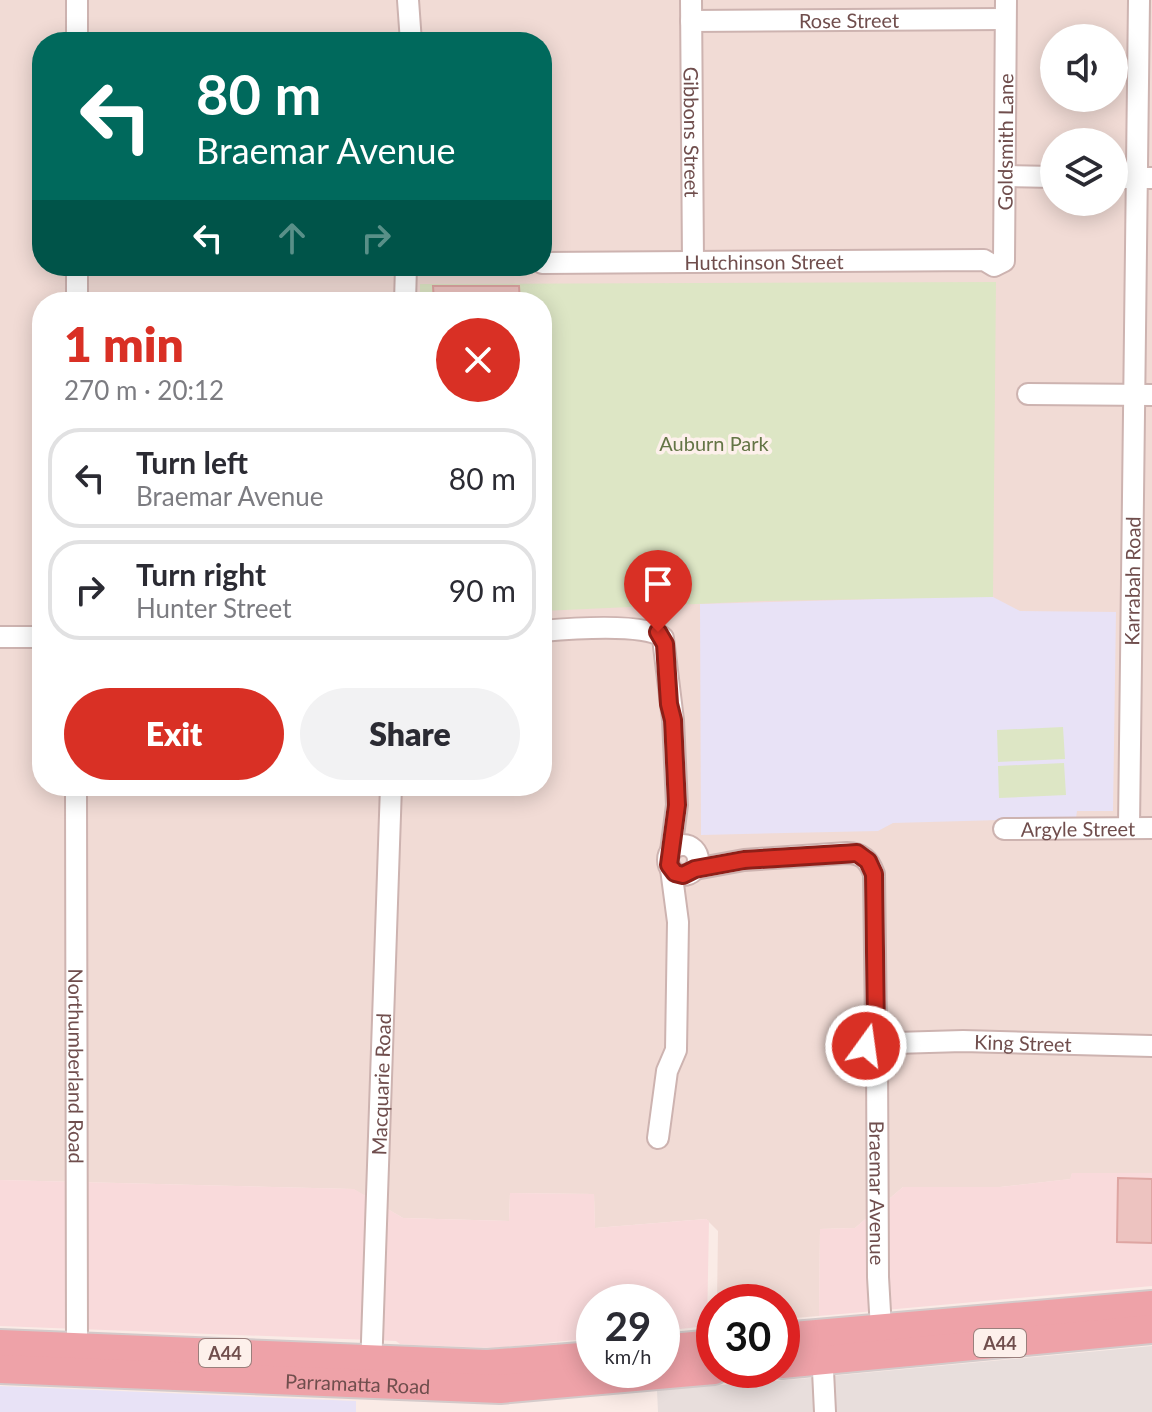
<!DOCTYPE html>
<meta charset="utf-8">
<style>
body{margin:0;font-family:Lato,sans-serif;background:#f2f2f3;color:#2b2b33;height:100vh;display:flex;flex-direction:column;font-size:30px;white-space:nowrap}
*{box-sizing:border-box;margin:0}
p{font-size:26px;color:#7c7c81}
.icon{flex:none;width:44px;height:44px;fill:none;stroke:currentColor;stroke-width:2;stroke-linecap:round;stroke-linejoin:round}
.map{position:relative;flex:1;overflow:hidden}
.details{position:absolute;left:32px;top:292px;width:520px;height:504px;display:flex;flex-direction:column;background:#fff;border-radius:32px;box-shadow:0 4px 20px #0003}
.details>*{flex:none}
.top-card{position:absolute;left:32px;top:32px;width:520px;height:244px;border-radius:32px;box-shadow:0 4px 20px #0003;background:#00695c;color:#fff;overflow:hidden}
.fabs{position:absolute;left:1040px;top:24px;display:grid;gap:16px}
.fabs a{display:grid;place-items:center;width:88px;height:88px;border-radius:50%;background:#fff;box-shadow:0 4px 20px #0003;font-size:40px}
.speed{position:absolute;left:576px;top:1284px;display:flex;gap:16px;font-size:40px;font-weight:700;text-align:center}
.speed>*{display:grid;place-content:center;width:104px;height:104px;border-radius:50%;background:#fff;box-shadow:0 4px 20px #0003;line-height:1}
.speed small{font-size:20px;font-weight:400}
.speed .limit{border:12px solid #d22;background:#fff;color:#111}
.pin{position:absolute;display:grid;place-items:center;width:68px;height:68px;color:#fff;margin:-82px -34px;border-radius:50% 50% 50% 0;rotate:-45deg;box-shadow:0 0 8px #0007}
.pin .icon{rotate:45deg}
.me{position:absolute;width:88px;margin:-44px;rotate:14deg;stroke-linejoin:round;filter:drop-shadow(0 0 6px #0008)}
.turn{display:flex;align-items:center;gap:28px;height:168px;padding:0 32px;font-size:36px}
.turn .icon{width:104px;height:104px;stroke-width:2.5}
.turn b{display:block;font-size:56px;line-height:68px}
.lanes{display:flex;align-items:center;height:76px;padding:0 32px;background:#0003;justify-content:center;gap:40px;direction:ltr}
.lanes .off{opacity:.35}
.round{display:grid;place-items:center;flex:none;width:84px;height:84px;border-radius:42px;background:#f2f2f3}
.summary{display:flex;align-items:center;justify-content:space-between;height:136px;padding:0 32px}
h1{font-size:48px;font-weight:800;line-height:60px;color:#d93025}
.action{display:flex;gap:16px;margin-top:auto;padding:16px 32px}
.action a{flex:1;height:92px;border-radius:48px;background:#d93025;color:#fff;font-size:32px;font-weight:800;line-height:92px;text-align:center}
.action a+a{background:#f2f2f3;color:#2b2b33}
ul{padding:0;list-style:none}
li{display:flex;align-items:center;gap:24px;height:100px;margin:0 16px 12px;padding:0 16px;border:4px solid #e1e1e2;border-radius:32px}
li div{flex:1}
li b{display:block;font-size:30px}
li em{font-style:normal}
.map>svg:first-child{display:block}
</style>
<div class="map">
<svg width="1152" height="1412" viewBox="0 0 1152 1412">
<rect width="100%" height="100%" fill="#faebe6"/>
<path fill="#f1dbd5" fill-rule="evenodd" d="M0 0H1152V1173H1072L1071 1179 1000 1187H903L855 1228 820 1229 819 1316 782 1319V1302H717L718 1231 706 1219 595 1228 594 1194 510 1193 509 1221 403 1218 353 1189 0 1180ZM1054 38H1114V98H1054ZM42 42H542V266H42ZM1054 142H1114V202H1054ZM42 302H542V786H42Z"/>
<path fill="#f9dadb" d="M1072 1173H1152V1286L819 1316 820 1229 855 1228 903 1187H1000L1070 1179Z
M0 1180 354 1189 403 1218 509 1221 510 1193 594 1194 595 1228 706 1219 709 1221 707 1326 662 1331V1302H594V1338L496 1348 413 1345 400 1344 396 1341 0 1326Z"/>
<path fill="#e8dedc" d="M1152 1346V1412H658L657 1390 799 1379Z"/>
<path fill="#e8e2f6" d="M949 597H993L1020 611 1116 612 1113 811H1077L1076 818 893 823 878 831 701 835 700 604Z
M0 1386 356 1401V1412H0Z"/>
<path fill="#dde6c5" d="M996 282 993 597 762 601 542 611V302H420V284Z
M1063 727 1065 759 998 762 997 730Z
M1064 763 1066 795 999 798 998 766Z"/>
<path fill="#edc3c0" stroke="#dea5a2" stroke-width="2" d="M433 286H519L520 302H434Z
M1118 1178 1152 1179V1243L1117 1242Z"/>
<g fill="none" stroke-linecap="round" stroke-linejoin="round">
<g stroke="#cdb3b0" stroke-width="24">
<g id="minor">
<path d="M408 0 411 42"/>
<path id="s1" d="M691 0 693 262"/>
<path id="s2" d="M691 21 1005 19"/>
<path d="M77 42V0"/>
<path d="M1005 176 1054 177"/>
<path d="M1114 178H1152"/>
<path id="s3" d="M542 263 984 260 994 266 1004 261 1006 0"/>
<path d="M77 302V266"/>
<path d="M405 302 406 266"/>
<path d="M1028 394 1152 395"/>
<path d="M542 631C565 629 649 622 663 638L673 720 677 805 671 851"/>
<path d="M0 637H42"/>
<path id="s4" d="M76 786 77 1347"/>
<path id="s5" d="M1129 827 1139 0"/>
<path id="s6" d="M1004 829 1152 828"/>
<circle cx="683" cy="860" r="15"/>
<path d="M695 869 744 860 847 853C862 853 869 860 874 874L876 1029"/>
<circle cx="880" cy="1043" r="15"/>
<path id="s7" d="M895 1043 963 1041 1152 1046"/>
<path id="s8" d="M877 1057 878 1277 881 1329"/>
<path d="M658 1138 667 1071 676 1050 678 922 671 869"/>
<path d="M822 1350 825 1412"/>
<path id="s9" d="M371 1370 391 786"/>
</g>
</g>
<g stroke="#d4caca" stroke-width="32">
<g id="highway">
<path d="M782 1337 1152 1305"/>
<path d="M0 1344 487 1364 594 1356"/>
<path d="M662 1349 714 1344"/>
<path d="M782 1364 1152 1329"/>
<path id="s10" d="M0 1369 500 1389 714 1370"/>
</g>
</g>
<use href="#minor" stroke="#fff" stroke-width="20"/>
<use href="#highway" stroke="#eea2a8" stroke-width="28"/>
</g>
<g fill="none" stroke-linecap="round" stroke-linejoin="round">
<g stroke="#8d1f18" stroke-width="20">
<path id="route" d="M658 632 665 644 669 704 673 720 677 805 669 865 675 873 683 875 695 869 744 860 857 853 868 861 874 874 876 1029 866 1037V1046"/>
</g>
<use href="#route" stroke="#d93025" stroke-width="14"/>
</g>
<g text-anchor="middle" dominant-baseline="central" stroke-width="7" stroke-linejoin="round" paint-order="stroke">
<g fill="#fdf0eb" stroke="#9a7f7c" stroke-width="2">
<rect x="974" y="1329" width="52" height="28" rx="6"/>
<rect x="199" y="1339" width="52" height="28" rx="6"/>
</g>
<g font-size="18" font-weight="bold" fill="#704e4d">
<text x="1000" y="1343">A44</text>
<text x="225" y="1353">A44</text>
</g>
<g font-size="20" fill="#704e4d" stroke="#fdf0eb">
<text stroke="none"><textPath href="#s2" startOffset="158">Rose Street</textPath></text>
<text stroke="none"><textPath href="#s1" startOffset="132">Gibbons Street</textPath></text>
<text stroke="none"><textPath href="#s3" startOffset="584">Goldsmith Lane</textPath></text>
<text stroke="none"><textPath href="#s3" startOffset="222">Hutchinson Street</textPath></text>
<text stroke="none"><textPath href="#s5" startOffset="246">Karrabah Road</textPath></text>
<text stroke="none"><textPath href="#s6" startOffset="74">Argyle Street</textPath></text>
<text stroke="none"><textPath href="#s7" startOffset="128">King Street</textPath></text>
<text stroke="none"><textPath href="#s4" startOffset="280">Northumberland Road</textPath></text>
<text stroke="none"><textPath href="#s9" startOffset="286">Macquarie Road</textPath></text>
<text stroke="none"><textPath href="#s8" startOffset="136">Braemar Avenue</textPath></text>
<text stroke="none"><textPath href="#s10" startOffset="358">Parramatta Road</textPath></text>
</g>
<g font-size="20" fill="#647546" stroke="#fdf0eb">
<text x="714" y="443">Auburn Park</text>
</g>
</g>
</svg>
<div class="fabs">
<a><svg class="icon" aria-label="sound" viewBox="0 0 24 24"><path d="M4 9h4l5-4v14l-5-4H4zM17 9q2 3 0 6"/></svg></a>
<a><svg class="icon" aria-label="layers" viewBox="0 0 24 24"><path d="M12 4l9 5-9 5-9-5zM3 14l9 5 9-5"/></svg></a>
</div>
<div class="speed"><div>29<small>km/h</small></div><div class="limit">30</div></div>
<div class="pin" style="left:658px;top:632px;background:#d93025"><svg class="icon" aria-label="arrive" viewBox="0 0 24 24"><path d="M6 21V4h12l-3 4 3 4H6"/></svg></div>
<svg class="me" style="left:866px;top:1046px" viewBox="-20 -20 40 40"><circle r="17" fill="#d93025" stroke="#fff" stroke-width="3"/><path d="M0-11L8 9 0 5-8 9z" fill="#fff"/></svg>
<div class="top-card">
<div class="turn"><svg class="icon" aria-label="left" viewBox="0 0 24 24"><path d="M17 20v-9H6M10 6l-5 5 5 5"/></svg><div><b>80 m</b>Braemar Avenue</div></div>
<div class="lanes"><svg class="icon" aria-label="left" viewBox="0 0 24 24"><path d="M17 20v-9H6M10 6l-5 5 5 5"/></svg><svg class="icon off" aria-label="ahead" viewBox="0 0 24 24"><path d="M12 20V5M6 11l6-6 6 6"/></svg><svg class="icon off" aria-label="right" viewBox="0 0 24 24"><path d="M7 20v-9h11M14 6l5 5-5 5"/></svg></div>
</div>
<section class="details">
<div class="summary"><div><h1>1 min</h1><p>270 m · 20:12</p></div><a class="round" style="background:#d93025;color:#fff"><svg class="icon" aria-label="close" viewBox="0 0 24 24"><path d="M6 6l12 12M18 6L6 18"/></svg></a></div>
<ul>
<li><svg class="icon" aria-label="left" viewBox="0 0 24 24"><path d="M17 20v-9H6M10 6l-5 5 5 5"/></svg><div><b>Turn left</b><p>Braemar Avenue</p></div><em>80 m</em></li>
<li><svg class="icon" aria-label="right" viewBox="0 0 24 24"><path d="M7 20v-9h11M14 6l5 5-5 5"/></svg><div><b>Turn right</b><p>Hunter Street</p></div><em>90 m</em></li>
</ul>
<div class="action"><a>Exit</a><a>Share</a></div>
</section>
</div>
